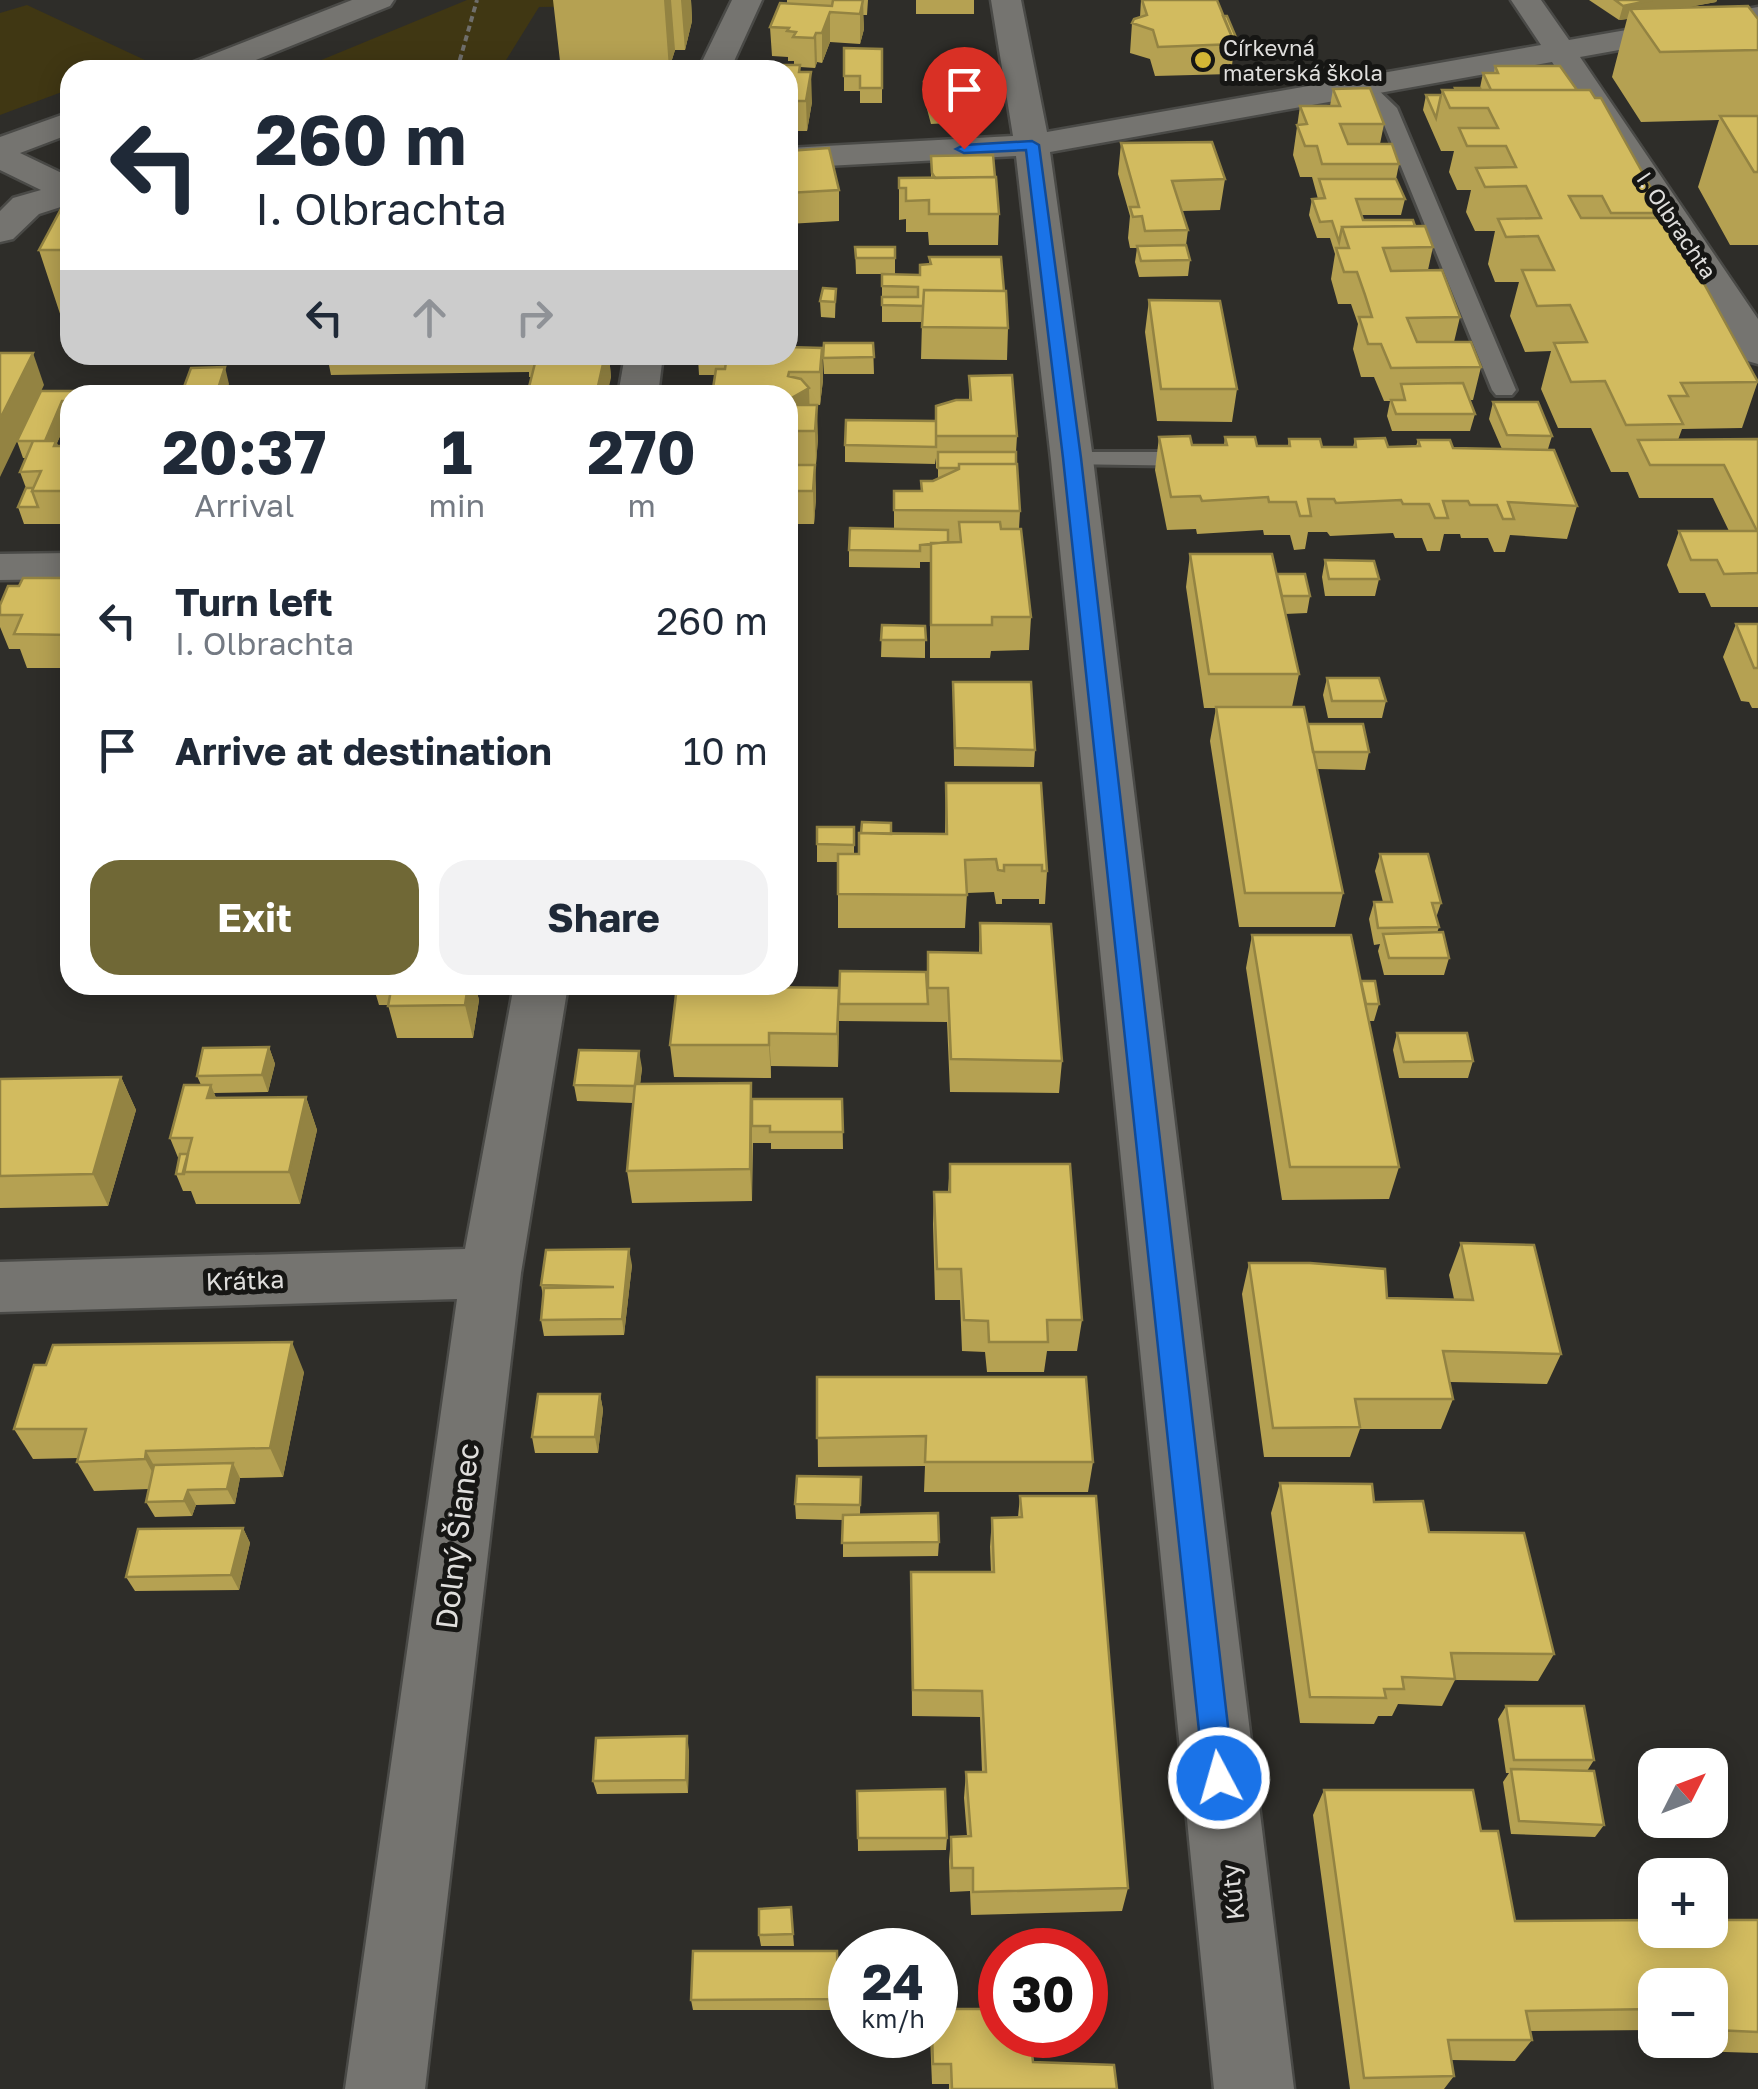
<!DOCTYPE html>
<meta charset="utf-8">
<style>
body{margin:0;font-family:"Golos Text",sans-serif;background:#f2f2f3;color:#1f2937;height:100vh;display:flex;flex-direction:column;font-size:38px;white-space:nowrap}
*{box-sizing:border-box;margin:0}
p{font-size:32px;color:#747a83}
.icon{flex:none;width:55px;height:55px;fill:none;stroke:currentColor;stroke-width:2;stroke-linecap:round;stroke-linejoin:round}
.map{position:relative;flex:1;overflow:hidden}
.panel{position:absolute;left:60px;top:385px;width:738px;height:610px;display:flex;flex-direction:column;background:#fff;border-radius:30px;box-shadow:0 5px 25px #0003}
.panel>*{flex:none}
.guide{position:absolute;left:60px;top:60px;width:738px;height:305px;border-radius:30px;box-shadow:0 5px 25px #0003;background:#fff;color:#1f2937;overflow:hidden}
.needle{width:65px;rotate:48deg}
.buttons{position:absolute;left:1638px;top:1748px;display:grid;gap:20px}
.buttons a{display:grid;place-items:center;width:90px;height:90px;border-radius:20px;background:#fff;box-shadow:0 5px 25px #0003;font-size:50px}
.speed{position:absolute;left:828px;top:1928px;display:flex;gap:20px;font-size:50px;font-weight:700;text-align:center}
.speed>*{display:grid;place-content:center;width:130px;height:130px;border-radius:50%;background:#fff;box-shadow:0 5px 25px #0003;line-height:1}
.speed small{font-size:25px;font-weight:400}
.speed .limit{border:15px solid #d22;background:#fff;color:#111}
.pin{position:absolute;display:grid;place-items:center;width:85px;height:85px;color:#fff;margin:-102px -42px;border-radius:50% 50% 50% 0;rotate:-45deg;box-shadow:0 0 10px #0007}
.pin .icon{rotate:45deg}
.me{position:absolute;width:110px;margin:-55px;rotate:354deg;stroke-linejoin:round;filter:drop-shadow(0 0 8px #0008)}
.turn{display:flex;align-items:center;gap:35px;height:210px;padding:0 30px;font-size:45px}
.turn .icon{width:130px;height:130px;stroke-width:2.5}
.turn b{display:block;font-size:70px;line-height:85px}
.lanes{display:flex;align-items:center;height:95px;padding:0 30px;background:#0003;justify-content:center;gap:50px;direction:ltr}
.lanes .off{opacity:.35}
.eta{display:flex;justify-content:space-evenly;align-items:center;height:170px;text-align:center}
.eta b{font-size:60px;font-weight:700;line-height:70px}
.button{display:flex;gap:20px;margin-top:auto;padding:20px 30px}
.button a{flex:1;height:115px;border-radius:30px;background:#706836;color:#fff;font-size:40px;font-weight:700;line-height:115px;text-align:center}
.button a+a{background:#f2f2f3;color:#1f2937}
ul{padding:0;list-style:none}
li{display:flex;align-items:center;gap:30px;height:130px;padding:0 30px}
li div{flex:1}
li b{display:block;font-size:38px}
li em{font-style:normal}
.map>svg:first-child{display:block}
</style>
<div class="map">
<svg width="1758" height="2089" viewBox="0 0 1758 2089">
<rect width="100%" height="100%" fill="#2e2d29"/>
<path fill="#403713" d="M467 0H632L628 6 539 7 500 70H297Z
M27 5 147 61 122 70H70V89L0 115V13Z"/>
<g fill="none" stroke-linecap="round" stroke-linejoin="round">
<g stroke="#4a4a47" stroke-width="6">
<path id="lane" d="M1363 80 1370 82 1397 108 1516 390 1512 395H1496L1492 390 1378 110 1353 86Z
M1072 452H1200L1212 459 1200 466 1063 464 1060 459 1063 454Z"/>
</g>
<g stroke="#4a4a47" stroke-width="5">
<path id="street" d="M352 0H394L390 6 231 70H186L191 63Z
M732 0H762L730 70H698Z
M991 0H1021L1047 132 1541 45 1511 0H1541L1569 40 1758 7V25L1580 57 1758 319V364L1744 360 1739 352 1708 298 1552 62 1050 152 1093 459 1294 2089H1214L1051 459 1016 156 788 168V148L1013 136Z
M70 112V134L20 153 70 177V204L39 214 13 239 0 242V211L13 198 41 190 0 170V137Z
M625 355H663L658 395H618Z
M70 553V579L0 580V554Z
M514 985H568L521 1273 425 2089H345L457 1299 0 1312V1262L465 1249Z"/>
</g>
<path stroke="#6f6e6b" stroke-width="4" stroke-dasharray="6 4" stroke-linecap="butt" d="M457 70 477 0"/>
<use href="#lane" fill="#757470" fill-rule="evenodd"/>
<use href="#street" fill="#757470" fill-rule="evenodd"/>
</g>
<path fill="#b5a152" d="M553 0H691L692 21 685 50H675L669 69 602 67 601 62 560 61Z
M787 0H868L867 15H863L864 29 860 44 830 42 822 63 817 62 815 68 800 67V72L812 102 807 131H788V70L794 65V61H788V57L772 56 770 27 787 4Z
M916 0H974V14H916Z
M1141 0 1223 16 1238 42 1236 57H1233L1231 74 1155 76 1150 59 1130 53 1132 23 1140 17Z
M1589 0H1717L1716 2 1688 7 1758 19V245H1730L1698 187 1719 120 1641 122 1612 77 1627 19 1619 20Z
M844 48 882 49V103H860V91H844Z
M1495 66 1665 213 1664 218 1758 381 1742 428 1682 429 1678 440 1758 439V607H1711L1705 593H1679L1667 565 1679 531H1729L1713 498H1639L1628 472H1611L1591 428H1558L1541 389 1551 351 1525 352 1510 316 1519 282H1495L1488 264 1495 231H1475L1466 212 1471 190H1457L1449 172 1454 151H1441L1423 110 1426 95H1441L1442 90H1454L1455 88H1480L1483 73H1494Z
M924 82 996 93V109H987L986 121 931 124 924 98Z
M1333 89 1384 124 1380 144 1399 164 1396 179 1405 199 1401 215H1362L1363 220 1415 226 1433 247 1428 270 1460 317 1454 342 1481 367 1473 400H1469L1475 414 1470 431H1392L1387 416 1390 401H1384L1374 377H1361L1353 349 1358 324 1351 304H1338L1331 279 1335 254 1330 238H1317L1309 215 1312 199H1318L1312 177H1300L1293 155 1300 106H1330Z
M1121 143 1225 179 1220 210 1182 211 1188 230 1186 245 1190 260 1188 276 1139 277 1135 262 1137 248H1130L1128 238 1130 216 1118 174Z
M788 151 839 190V221L788 224Z
M931 156 999 214 998 245H929L928 232H906V219L899 220V178H931Z
M70 209V341H69L39 250Z
M855 247H895V274L920 275 929 264V257L1004 291 1008 328 1007 360 921 359 922 322H882V274H856Z
M836 289 835 318 821 317 820 301Z
M1149 300 1237 389 1232 422 1157 421 1145 332Z
M873 343 874 374H824L823 358Z
M822 348 823 380 820 405 810 404 818 438 816 464H793V465H815L816 498 814 524H788V395L715 375H699L698 358Z
M327 355H609L611 378 529 377V372L331 375Z
M969 376 1017 436 1016 452 1020 511 1019 529 1031 617 1029 650 991 651 990 658H930V562H920V568L849 567V550L894 529V491H921L938 479V469L936 468V458L935 464 845 462V445L936 421 969 400Z
M44 385 41 391 70 395V418H68L57 443 58 446H70V524H24L18 507 26 488 20 472 26 458H23L17 441 28 417Z
M1493 402 1552 436 1548 449 1577 506 1567 539 1510 535 1505 552H1494L1488 538H1461L1460 534H1444L1440 551H1427L1422 538H1395L1393 533 1330 536 1327 532H1308L1305 549 1294 550 1290 535H1264L1263 530 1197 534 1196 529 1167 530 1155 470 1159 437 1192 445H1224L1225 437 1257 446H1288L1289 439 1322 447H1353L1355 439 1388 447 1416 446 1418 440 1453 448 1502 449 1489 419Z
M1190 554 1277 574 1310 596 1307 613 1285 614 1299 674 1292 707 1307 724 1369 752 1365 770 1317 769 1343 893 1335 927H1239L1210 741 1216 708H1204L1186 587Z
M1325 560 1379 579 1375 596H1325L1322 577Z
M70 578V668H27L20 649H9L0 627V605L19 586Z
M1736 624H1758V708H1752L1749 702 1741 701 1723 657Z
M882 625 925 626V658L881 657Z
M1327 678 1386 701 1382 718H1328L1323 695Z
M953 682 1035 750 1034 767 954 766Z
M946 783 1047 871 1045 904H1039V899H1002V904H996L994 892 967 893 965 928H838V862H817V844L854 827V854H859L861 833 945 834Z
M1380 854 1441 903 1436 918 1439 927 1437 933 1449 958 1444 975H1384L1378 951 1380 944 1374 945 1369 919 1374 902H1383L1375 871Z
M980 923 1062 1061 1059 1093 950 1092 947 1022 839 1021 838 1067 771 1066V1078L674 1077 670 1045 677 986 927 993 928 952 979 953Z
M1252 935 1361 981 1379 1004 1374 1021H1369L1399 1167 1389 1199 1282 1200 1246 968Z
M373 985H475L479 1000 473 1038H397L388 1005H379Z
M1397 1033 1473 1061 1468 1078H1399L1393 1050Z
M269 1047 275 1064 268 1092 214 1093 216 1098 306 1097 317 1130 300 1204H196L191 1191H183L176 1174 179 1160 170 1138 201 1085 197 1076Z
M642 1068 640 1084 752 1099H842L843 1149H771V1143H753V1141L752 1201 632 1203 627 1171 633 1103 577 1101 574 1085Z
M121 1077 136 1110 108 1206 0 1208V1079Z
M950 1164 1082 1320 1077 1351H1047L1044 1372H987L985 1352 962 1351 960 1300H935L933 1224 934 1192H948Z
M1461 1243 1561 1354 1547 1384 1450 1382 1453 1399 1441 1429H1360L1350 1457H1264L1242 1294 1249 1263 1387 1298 1454 1299 1449 1275Z
M632 1265 624 1335 544 1336 541 1320 543 1296 541 1285Z
M304 1372 283 1477 240 1478 235 1504 196 1505 192 1516 155 1517 146 1502 149 1489 94 1491 77 1462 78 1458 33 1459 14 1429Z
M817 1377 1093 1462 1088 1492H924L925 1466 818 1467Z
M600 1394 603 1410 598 1453H535L532 1437Z
M861 1477 860 1514 939 1542 938 1556 843 1557V1520L796 1519 795 1504Z
M1280 1483 1374 1502 1429 1532 1554 1654 1538 1681 1455 1680 1442 1706 1398 1704 1392 1716H1378L1374 1724 1300 1723 1271 1513Z
M1020 1496 1128 1888 1122 1911 971 1915 970 1891 950 1892 949 1861 951 1837 967 1836 964 1798 966 1772H982L980 1717 912 1716 911 1572H991L990 1547 992 1518 1018 1517Z
M243 1528 250 1543 239 1590 135 1591 126 1577Z
M1506 1706 1594 1760 1587 1771 1604 1825 1595 1837 1511 1834 1503 1782 1509 1773H1506L1498 1719Z
M689 1750 688 1793 597 1794 593 1781Z
M1324 1790 1481 1831 1515 1921 1758 1920V2053L1692 2051 1689 2040H1710V1985H1655V2030L1530 2031 1532 2040 1515 2061 1451 2060 1454 2076 1444 2089H1350L1313 1815Z
M857 1791 947 1838 946 1850 858 1851Z
M791 1907 794 1946H761L759 1935Z
M837 1951 839 2010H693L691 2000Z
M930 2035H935L1033 2062 1117 2089H949V2084H932Z"/>
<path fill="#938342" d="M664 0H671L675 50 669 69Z
M681 0H691L692 21 685 50Z
M863 0 864 29 860 44V14Z
M1652 0H1717L1716 2 1636 17 1630 9 1627 19 1619 20 1623 6Z
M830 12V42L822 63V33Z
M816 33 817 62 815 68 814 38Z
M811 72 812 102 807 131 806 101Z
M822 348 823 380 820 405V372Z
M33 353 44 385 0 477V419Z
M604 355H609L611 378 607 395H596Z
M225 367 229 384 225 395H216Z
M789 372 790 398 809 388 810 421 788 431Z
M62 401 68 418 57 443 68 474 45 441Z
M817 405 818 438 816 464 815 431Z
M815 465 816 498 814 524 813 491Z
M468 985H475L479 1000 473 1038 465 1005Z
M839 988V1021L838 1067 837 1034Z
M769 1033 771 1066V1078L769 1045Z
M269 1047 275 1064 268 1092 262 1075Z
M639 1051 642 1068 638 1103 635 1086Z
M121 1077 136 1110 108 1206 93 1174Z
M751 1083 753 1115 752 1126V1201L750 1169Z
M211 1085 224 1118 207 1098Z
M306 1097 317 1130 300 1204 289 1172Z
M629 1249 632 1265 624 1335 622 1319Z
M292 1342 304 1372 283 1477 270 1448Z
M600 1394 603 1410 598 1453 595 1437Z
M146 1451 162 1480 161 1488 145 1459Z
M233 1463 240 1478 235 1504 227 1489Z
M188 1490 196 1505 192 1516 184 1501Z
M243 1528 250 1543 239 1590 231 1575Z
M687 1736 689 1750 688 1793 686 1780Z"/>
<path fill="#d2bb5f" stroke="#938342" stroke-width="2.5" d="M833 0H863L860 14 830 12 822 33H816L814 38 793 37 796 32 787 31 789 28 770 27 780 3 832 6Z
M1142 0H1217L1235 44 1158 47 1153 30 1132 23 1134 19 1147 15Z
M1615 0H1652L1623 6Z
M1748 6 1758 19V50L1660 52 1630 9Z
M1223 16H1227L1238 42H1234Z
M844 48 882 49V88H860V76H844Z
M776 65H800L799 72H811L806 101H788V70H775Z
M1495 66H1560L1577 90H1491L1483 73H1498Z
M991 79 996 93 983 94 987 106 931 108 924 82Z
M1370 88 1384 124H1340L1348 144H1392L1399 164H1322L1317 146H1305L1297 125 1307 124 1300 106H1340L1333 89Z
M1455 88H1480L1481 90H1456Z
M1442 90H1590L1595 98H1601L1665 213H1611L1602 196H1569L1581 218H1668L1758 382 1681 383 1688 396H1669L1683 424 1626 425 1605 381 1571 382 1554 343 1587 342 1570 305 1537 306 1522 270H1554L1538 236 1506 237 1498 219 1541 218 1526 186 1485 187 1476 168 1516 167 1506 146H1467L1459 128H1498L1488 108H1450Z
M1426 95H1441L1436 118Z
M1720 116H1758V172H1754Z
M1212 142 1225 179 1172 181 1188 230 1145 231 1142 216 1133 217 1130 207H1139L1121 143Z
M829 148 839 190 788 193V151Z
M993 155 995 177 935 178 932 173 931 156Z
M996 177 999 214H929V200L906 201V188H899V178Z
M1319 179H1396L1405 199H1356L1363 220H1413L1415 226 1342 227 1339 242 1332 221 1320 222 1312 199 1325 198Z
M61 209H70V250H39Z
M1425 226 1433 247 1383 248 1391 271 1442 270 1460 317 1407 318 1417 342H1471L1481 367 1391 368 1381 344H1368L1359 317H1372L1365 295 1357 272H1344L1336 248H1349L1342 227Z
M1186 245 1190 260 1141 261 1137 246Z
M855 247H895V258H856Z
M929 257H1001L1004 291 924 290 923 306 882 305V297H918V287L882 286V274L920 275V265L931 264Z
M823 288 836 289 835 302 820 301Z
M924 290 1006 291 1008 328 922 327Z
M1149 300 1220 301 1237 389H1161Z
M824 343H873L874 357 823 358Z
M788 347 822 348 820 372H789L788 376 801 379 809 388 788 400V395H712L716 369H725L727 355H788Z
M0 353H33L0 419Z
M537 355H605L596 395H527Z
M698 355H727L726 358H698Z
M225 367 216 395H181L191 368Z
M1012 375 1017 436H936V406L956 400H971L969 376Z
M1463 383 1475 414H1396L1391 400H1405L1401 384Z
M41 391H73L68 401H62L45 441H17Z
M1493 402H1538L1552 436 1507 435Z
M788 405H817L815 431H788Z
M846 420 936 421V447L845 445Z
M1190 436 1192 445H1227L1225 437H1255L1257 446H1290L1289 439H1320L1322 447H1356L1355 439 1385 438 1388 447 1420 446 1418 440H1450L1453 448 1554 450 1577 506 1508 502 1514 519H1503L1497 505H1470L1468 501H1443L1448 518H1435L1429 504H1403L1401 500 1336 503 1334 499H1308L1311 516H1300L1296 502H1269L1268 497 1202 501 1200 496 1171 497 1159 437Z
M788 438H792L790 465H815L813 491H788Z
M1758 439V573L1724 574 1717 560H1691L1679 531H1757L1724 465H1650L1638 440Z
M33 441H56L54 446H70V491H32L41 471 20 472Z
M938 452H1016V464H959V468H938Z
M959 464H1017L1020 511 894 510V491H922L921 481H933L959 469Z
M26 488H33L32 491 38 507H18Z
M959 522H1000L1001 529H1021L1031 617H992V625H931V543L961 542Z
M850 528 948 530V542L920 545V551L849 550Z
M1190 554H1272L1299 674H1209Z
M1325 560 1374 561 1379 579H1329Z
M1277 574H1305L1310 596H1282Z
M23 578H70V635L14 634 22 615H0V605L8 586H19Z
M1736 624H1758V668H1754Z
M882 625 925 626 926 640H881Z
M1327 678H1379L1386 701H1332Z
M953 682H1031L1035 750 955 748Z
M1216 707H1304L1343 893H1245Z
M1308 724H1363L1369 752H1313Z
M946 783H1041L1047 871H1042V865H1004V871L998 870 996 859 965 860 967 895 838 894V854H859V833L947 834Z
M862 822 891 823V834L861 833Z
M817 827H854V845L817 844Z
M1380 854H1428L1441 903H1432L1439 927 1378 928 1374 902H1392Z
M980 923 1051 924 1062 1061 951 1059 948 988H928V952L981 953Z
M1443 932 1449 958H1389L1383 934Z
M1252 935H1351L1399 1167H1290Z
M840 971 926 972 928 1004H839Z
M1361 981H1375L1379 1004H1366Z
M392 985H468L465 1005 388 1006Z
M677 986 839 988 837 1034 769 1033V1045H670Z
M1397 1033H1467L1473 1061 1404 1062Z
M269 1047 262 1075 197 1076 203 1048Z
M579 1050 639 1051 635 1086 574 1085Z
M121 1077 93 1174 0 1176V1079Z
M751 1083 750 1169 627 1171 635 1084Z
M184 1085H211L207 1098 306 1097 289 1172H183L192 1138H170Z
M752 1099H842L843 1132H770V1126H752Z
M180 1154H188L184 1174H176Z
M950 1164H1070L1082 1320H1047L1048 1342H989L988 1321 964 1320 961 1269H937L934 1192H950Z
M1461 1243 1534 1245 1561 1354 1443 1351 1453 1399H1355L1360 1427 1273 1428 1249 1263H1310L1385 1269 1387 1298 1473 1300Z
M629 1249 622 1319 541 1320 544 1288 614 1287 541 1285 546 1250Z
M292 1342 270 1448 146 1451 145 1459 77 1462 86 1429H14L34 1365H46L53 1345Z
M817 1377H1086L1093 1462H925L926 1436 817 1438Z
M538 1394H600L595 1437H532Z
M233 1463 227 1489 188 1490 184 1501 146 1502 154 1465Z
M797 1476 861 1477 860 1505 795 1504Z
M1280 1483 1372 1484 1374 1502 1423 1501 1429 1532 1524 1533 1554 1654 1451 1653 1455 1679 1402 1677 1404 1689H1384L1386 1698 1310 1697Z
M1020 1496H1096L1128 1888 973 1892V1868H952L951 1837 971 1836 966 1772H986L982 1691 913 1690 911 1572H994L992 1518 1022 1517Z
M938 1513 939 1542 842 1543 843 1515Z
M243 1528 231 1575 126 1577 138 1529Z
M1506 1706H1584L1594 1760H1514Z
M687 1736 686 1780 593 1781 596 1738Z
M1511 1769 1594 1771 1604 1825 1519 1821Z
M945 1789 947 1838H858L857 1791Z
M1324 1790H1473L1481 1831H1498L1515 1921 1655 1920V1930H1710V1920H1758V2032L1714 2030 1710 2016V1985H1655V2009L1526 2011 1532 2040H1448L1454 2076 1364 2078Z
M791 1907 793 1934 759 1935V1909Z
M693 1951H837L838 1999 691 2000Z
M935 2009H1000V2035H1030L1033 2062 1114 2065 1117 2089H952L951 2064H933L932 2035H935Z"/>
<path fill="#1a73e8" stroke="#114b97" stroke-width="2.5" d="M1032 141 1039 145 1081 458 1234 1778 1230 1789 1219 1793 1209 1789 1204 1778 1063 458 1026 150 964 153 956 149 964 145Z"/>
<circle fill="#d3b635" stroke="#161614" stroke-width="4" cx="1203" cy="60" r="10"/>
<g text-anchor="middle" dominant-baseline="central" stroke-width="10" stroke-linejoin="round" paint-order="stroke">
<g font-size="22" fill="#dfdedc" stroke="#161614" text-anchor="start">
<text x="1223" y="47">Církevná<tspan x="1223" dy="25">materská škola</tspan></text>
</g>
<g font-size="22" fill="#dfdedc" stroke="#161614">
<text transform="translate(1677 225) rotate(56)">I. Olbrachta</text>
</g>
<g font-size="25" fill="#dfdedc" stroke="#161614">
<text transform="translate(245 1280) rotate(-2)">Krátka</text>
<text transform="translate(1232 1892) rotate(-96)">Kúty</text>
</g>
<g font-size="30" fill="#dfdedc" stroke="#161614">
<text transform="translate(457 1536) rotate(-83)">Dolný Šianec</text>
</g>
</g>
</svg>
<div class="buttons">
<a><svg class="needle" viewBox="-14 -14 28 28"><path d="M0-13l5 13h-10z" fill="#e53935"/><path d="M0 13l5-13h-10z" fill="#747a83"/></svg></a>
<a>+</a>
<a>−</a>
</div>
<div class="speed"><div>24<small>km/h</small></div><div class="limit">30</div></div>
<div class="pin" style="left:964px;top:149px;background:#d93025"><svg class="icon" aria-label="arrive" viewBox="0 0 24 24"><path d="M6 21V4h12l-3 4 3 4H6"/></svg></div>
<svg class="me" style="left:1219px;top:1778px" viewBox="-20 -20 40 40"><circle r="17" fill="#1a73e8" stroke="#fff" stroke-width="3"/><path d="M0-11L8 9 0 5-8 9z" fill="#fff"/></svg>
<div class="guide">
<div class="turn"><svg class="icon" aria-label="left" viewBox="0 0 24 24"><path d="M17 20v-9H6M10 6l-5 5 5 5"/></svg><div><b>260 m</b>I. Olbrachta</div></div>
<div class="lanes"><svg class="icon" aria-label="left" viewBox="0 0 24 24"><path d="M17 20v-9H6M10 6l-5 5 5 5"/></svg><svg class="icon off" aria-label="ahead" viewBox="0 0 24 24"><path d="M12 20V5M6 11l6-6 6 6"/></svg><svg class="icon off" aria-label="right" viewBox="0 0 24 24"><path d="M7 20v-9h11M14 6l5 5-5 5"/></svg></div>
</div>
<section class="panel">
<div class="eta">
<div><b>20:37</b><p>Arrival</p></div>
<div><b>1</b><p>min</p></div>
<div><b>270</b><p>m</p></div>
</div>
<ul>
<li><svg class="icon" aria-label="left" viewBox="0 0 24 24"><path d="M17 20v-9H6M10 6l-5 5 5 5"/></svg><div><b>Turn left</b><p>I. Olbrachta</p></div><em>260 m</em></li>
<li><svg class="icon" aria-label="arrive" viewBox="0 0 24 24"><path d="M6 21V4h12l-3 4 3 4H6"/></svg><div><b>Arrive at destination</b></div><em>10 m</em></li>
</ul>
<div class="button"><a>Exit</a><a>Share</a></div>
</section>
</div>
